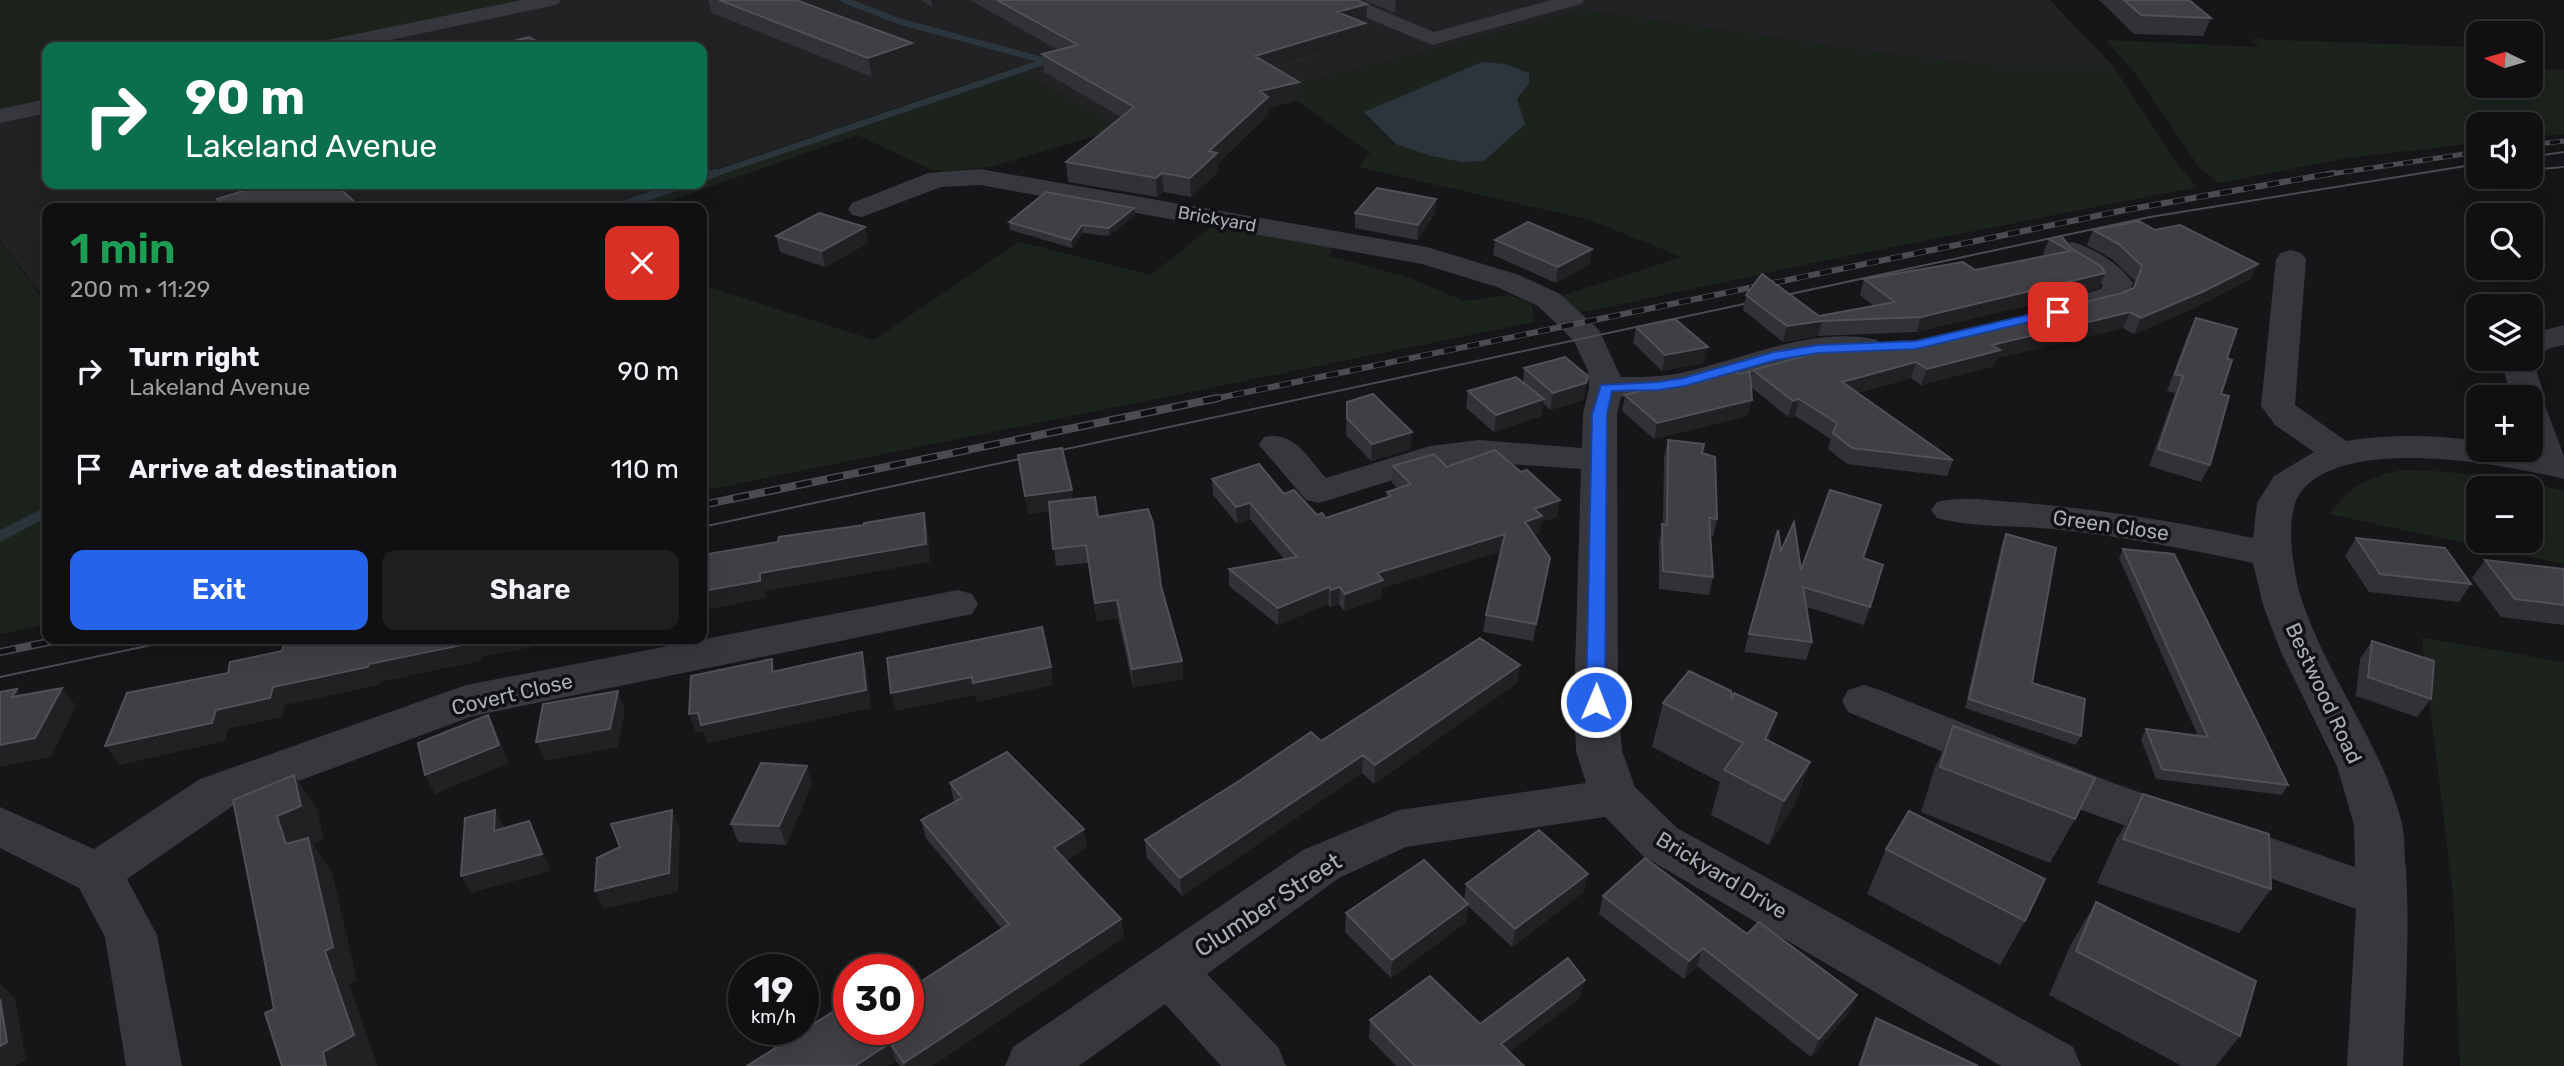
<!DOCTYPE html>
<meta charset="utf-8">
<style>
body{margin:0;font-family:Rubik,sans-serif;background:#1e1e20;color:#f1f3f6;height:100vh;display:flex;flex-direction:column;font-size:26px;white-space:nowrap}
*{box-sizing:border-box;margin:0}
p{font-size:23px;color:#9c9d9f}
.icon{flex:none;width:38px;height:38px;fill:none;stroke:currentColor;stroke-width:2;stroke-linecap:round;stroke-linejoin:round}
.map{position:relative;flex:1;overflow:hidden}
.sheet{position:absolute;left:42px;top:203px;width:665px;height:441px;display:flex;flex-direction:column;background:#101012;border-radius:14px;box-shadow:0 7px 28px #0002,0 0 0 2px #303032}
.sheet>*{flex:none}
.guide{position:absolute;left:42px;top:42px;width:665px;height:147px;border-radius:14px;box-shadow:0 7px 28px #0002,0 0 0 2px #303032;background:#0b6e4f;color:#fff;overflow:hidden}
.needle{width:46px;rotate:275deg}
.fabs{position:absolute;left:2466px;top:21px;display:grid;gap:14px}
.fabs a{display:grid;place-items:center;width:77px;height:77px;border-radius:14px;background:#101012;box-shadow:0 7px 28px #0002,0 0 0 2px #303032;font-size:35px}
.speed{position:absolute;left:728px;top:954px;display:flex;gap:14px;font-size:35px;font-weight:700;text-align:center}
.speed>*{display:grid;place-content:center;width:91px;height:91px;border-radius:50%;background:#101012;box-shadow:0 7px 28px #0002,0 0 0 2px #303032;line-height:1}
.speed small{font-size:18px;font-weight:400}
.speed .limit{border:10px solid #d22;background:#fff;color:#111}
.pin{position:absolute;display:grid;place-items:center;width:60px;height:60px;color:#fff;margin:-30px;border-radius:14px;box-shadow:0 4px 10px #0006}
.me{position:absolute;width:77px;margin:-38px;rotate:1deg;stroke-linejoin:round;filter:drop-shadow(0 0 5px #0008)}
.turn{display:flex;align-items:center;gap:24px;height:147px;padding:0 28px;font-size:32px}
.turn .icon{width:91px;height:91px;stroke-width:2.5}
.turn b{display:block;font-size:49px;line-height:60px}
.round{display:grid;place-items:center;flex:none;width:74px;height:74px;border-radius:14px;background:#1e1e20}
.summary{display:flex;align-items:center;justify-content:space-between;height:119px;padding:0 28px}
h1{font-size:42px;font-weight:600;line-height:52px;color:#1e9e55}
.button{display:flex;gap:14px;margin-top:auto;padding:14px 28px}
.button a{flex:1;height:80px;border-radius:14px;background:#2563eb;color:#fff;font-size:28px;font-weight:600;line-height:80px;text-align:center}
.button a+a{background:#1e1e20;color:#f1f3f6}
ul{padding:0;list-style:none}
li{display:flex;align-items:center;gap:21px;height:98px;padding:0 28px}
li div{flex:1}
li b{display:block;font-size:26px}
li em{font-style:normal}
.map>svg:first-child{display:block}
</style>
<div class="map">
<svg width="2564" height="1066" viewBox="0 0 2564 1066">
<rect width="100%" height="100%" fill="#161618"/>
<path fill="#222225" d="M535 0H2050L2114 67H2002L1881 53 1582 10 1430 51 1122 128 1013 68 702 174V47H309Z
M47 102V184H672L599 208H47V302L0 240V112Z"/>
<path fill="#1c231d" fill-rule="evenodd" d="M0 0H535L309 47H47V102L0 112Z
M1582 10 1881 53 2002 67H2114L2178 165 2197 187 1822 261 1579 313 1561 296 1682 257 1590 220 1359 167 1370 153 1289 95 1122 128 990 167 947 171 932 170 857 135 650 208H599L672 184H702V174L1013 68 1122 128 1430 51Z
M2251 39 2473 47 2478 50V86H2530L2531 71 2564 69V134L2531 137 2530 124H2478V143L2347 158 2218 183 2199 167 2138 77 2106 40 2259 47Z
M1217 222 1335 244 1329 256 1404 276 1464 301 1510 295 1532 304 1534 322 702 491V285L874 340 1019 242 1151 275Z
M0 241 47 304V625L0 634Z
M2402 470C2458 471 2510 477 2564 491V564L2329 514C2354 484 2363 479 2402 470ZM2530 488V541H2478V488Z
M2422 638 2564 662V1066H2460L2453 895Z"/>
<path fill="#2c353c" d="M1482 62 1505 64 1529 73V83L1517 99 1525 124 1484 161 1462 162 1431 156 1396 144 1364 112Z"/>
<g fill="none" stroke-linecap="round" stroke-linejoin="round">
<path stroke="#2c353c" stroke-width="6" d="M711 175 1046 61 898 21 844 0"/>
<path stroke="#2c353c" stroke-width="8" d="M702 178 716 173
M613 208 685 184"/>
<path stroke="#2c353c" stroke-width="10" d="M0 536 47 512"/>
<path fill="#37383d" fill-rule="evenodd" d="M522 0H561L558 4 551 6 357 47H316L319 42 327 40Z
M1330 0H1357L1434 32 1551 0H1584L1581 4 1432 45 1333 4Z
M47 99V113L0 123V109Z
M980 169 1427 247 1519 275 1560 294 1599 330 1621 377C1641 377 1661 377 1681 373 1741 360 1815 325 1877 340L1882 347 1877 354 1779 365 1685 392 1621 397 1617 414 1618 702 1622 751 1635 787 1677 828 2073 1047 2081 1066H2001L1643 856 1605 817 1406 847 1339 878 1207 974 1278 1047 1286 1066H1221L1165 1004 1079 1066H1005L1013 1047 1303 850 1399 810 1586 783 1576 751 1574 702 1581 469 1479 462 1435 467 1319 503 1306 500 1259 445 1264 437C1294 430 1308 458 1326 478L1430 446 1479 440 1582 448 1583 414 1589 388 1588 371 1574 341 1538 306 1497 287 1422 264 980 185 941 187 862 217 852 215 848 209 852 203 928 173Z
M2072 242C2094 248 2120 264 2133 283L2126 301 2065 319 2054 317 2050 310 2054 303 2101 289 2103 285 2062 257 2058 251 2062 245Z
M2291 250 2301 253 2306 259 2295 405 2346 441C2388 434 2436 435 2478 441V450H2530V397H2511L2503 367 2507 359H2530V334L2564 325V345L2550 348 2537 356 2539 359 2535 367 2545 397 2543 400 2564 456V479C2503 464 2343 434 2300 493 2283 518 2294 579 2304 606 2330 681 2382 745 2402 823 2405 838 2404 855 2406 870 2410 935 2405 1001 2403 1066H2347L2356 909 2079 809 1848 712 1842 701 1848 690 1864 685 1880 690 2113 783 2355 867 2354 825 2337 766 2280 650 2263 605 2253 563C2187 549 2121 536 2053 529 2015 525 1974 528 1937 518L1931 510 1937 502C1961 496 1987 500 2012 502 2093 508 2174 521 2253 538L2257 503 2274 476 2314 452 2275 425 2261 406 2276 259 2281 253Z
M958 590 972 594 978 604 972 614 473 716 234 805 127 879 157 935 182 1066H126L105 937 79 888 0 848V807L94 849 200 779 466 685Z"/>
<path stroke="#4a4c52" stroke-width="2" d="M2530 157 2564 152
M2530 170 2564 167
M702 527 2150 217 2478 164
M0 677 180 639"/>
<g stroke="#4a4c52" stroke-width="5">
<path id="rail-far2" d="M2530 145 2564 141
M2324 175 2478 152"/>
</g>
<g stroke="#4a4c52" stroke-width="6">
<path id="rail-far1" d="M1209 400 2120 211 2334 173"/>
</g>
<g stroke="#4a4c52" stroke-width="8">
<path id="rail" d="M702 505 1218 398
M0 652 63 639"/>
</g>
<use href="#rail-far2" stroke="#111113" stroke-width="3.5" stroke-dasharray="10" stroke-linecap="butt"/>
<use href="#rail-far1" stroke="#111113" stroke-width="4.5" stroke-dasharray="12" stroke-linecap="butt"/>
<use href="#rail" stroke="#111113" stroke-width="5" stroke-dasharray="16" stroke-linecap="butt"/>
</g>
<path fill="#323236" d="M708 0H796L912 43 915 61 872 77 712 13Z
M921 0H967L932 7Z
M970 0H1357L1367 4 1366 21 1362 22 1365 23 1364 40 1274 68 1298 100 1268 108V115L1218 163V172L1191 197 1164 192 1157 197 1068 182 1066 162 1121 117 1044 72 1042 54 1058 50Z
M1364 0H1444L1395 13Z
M2099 0H2189L2211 18 2203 36 2134 34Z
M250 184H335L358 205 360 208H222L217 199 254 188Z
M1436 199 1435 214 1417 240 1355 228V213Z
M1134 208 1135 215 1109 236 1083 233 1072 248 1010 230 1009 222Z
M2093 230H2155L2258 264 2250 279 2197 307 2134 334 2123 328 1997 358 1994 366 1921 385 1911 378 1857 393 1953 460 1947 476 1847 464 1828 449 1831 439 1795 416 1788 417 1751 387 1752 400 1747 416 1654 439 1622 411 1625 395 1750 382 1753 370 1812 355 1814 347 1922 342 2122 293 2132 289 2135 281 2112 259 2087 245Z
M776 236 868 243 825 267 780 252Z
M2049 239 2071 248 2105 273 2099 288 1916 332 1818 336 1783 342 1743 310 1746 295 1819 316 1874 306 1860 295 1864 279 1975 270 2047 256 2043 254Z
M1495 240 1590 264 1556 283 1493 255Z
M2196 318 2227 358 2221 394 2210 465 2201 482 2149 466 2175 393 2167 391 2188 334Z
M1636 327 1704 363 1662 371 1633 343Z
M1524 368 1584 400 1550 410 1543 403 1541 416 1494 432 1466 408 1468 391 1523 382Z
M1347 402 1411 449 1371 461 1346 435Z
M1668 440 1702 453 1717 519 1713 537 1710 536 1713 577 1709 595 1659 589V542L1663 524 1664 457Z
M1018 455 1073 500 1098 517 1161 586 1182 661 1183 679 1133 687 1118 618 1097 621 1088 563 1056 566 1050 511 1028 514Z
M1393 466 1447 467 1557 517 1541 522 1539 533 1534 535 1547 575 1533 641 1483 632 1486 615 1501 551 1382 588V598L1344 611 1339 604 1331 607 1328 604 1278 625 1229 586V569L1284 559 1250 519 1237 524 1213 495 1212 479 1284 494 1317 515 1326 518 1386 498 1387 492 1397 488 1392 483Z
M1777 530 1781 551 1801 570 1863 558 1870 607 1864 625 1807 607 1812 642 1806 660 1744 652Z
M2006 534 2032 683 2081 736 2076 745 1965 708 2002 543Z
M2356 538 2471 584 2459 602 2369 592 2345 556Z
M2123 549 2288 785 2282 795 2156 779 2141 739 2146 729 2198 736 2119 558Z
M2485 560 2564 569V625L2501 617 2472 578Z
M2372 641 2431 699 2417 717 2356 696 2360 659Z
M1517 683 1374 784 1362 773 1182 896 1147 858 1145 840 1321 741Z
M1732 700 1777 713 1768 741 1810 762 1794 806 1769 845 1711 815 1720 782 1652 747 1663 703Z
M1953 726 2075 819 2050 863 1921 812 1934 770Z
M950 783 1087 847 1066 861 1121 919 1124 937 932 1066H900L896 1061 849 1029 1002 929 926 838 921 820 954 802Z
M812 784 786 845 738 842 731 824Z
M2143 794 2271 889 2239 933 2097 883 2117 838Z
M1886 849 2025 921 2000 965 1867 894Z
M1466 884 1584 892 1512 947 1468 906 1465 923 1391 978 1345 932 1346 913 1464 900Z
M1603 896 1747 934 1857 995 1848 1014 1811 1057 1697 966 1684 979 1599 914Z
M2096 902 2240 1036 2216 1066H2182L2049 995 2070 946Z
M1580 998 1509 1052 1524 1066H1396L1369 1038 1370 1020 1480 1024Z
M1876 1018 1978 1066H1858L1868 1036Z"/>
<path fill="#212124" d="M931 0H967L932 7Z
M1396 0H1444L1395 13Z
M1367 4 1366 21 1337 28V12Z
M1365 23 1364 40 1255 73V56Z
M912 43 915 61 872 77 868 58Z
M1299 82 1298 100 1268 108V115L1218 163V172L1191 197 1190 178 1209 151 1260 91Z
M1162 173 1164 192 1157 197 1156 178Z
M1436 199 1435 214 1417 240 1418 225Z
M358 205 360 208H347Z
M1134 208 1135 215 1109 236V228Z
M1082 225 1083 233 1072 248 1071 240Z
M865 227 868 243 825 267 822 251Z
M1592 249 1590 264 1556 283 1558 267Z
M2258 264 2250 279 2197 307 2134 334 2141 318Z
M2105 273 2099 288 1916 332 1921 317Z
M2130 312 2123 328 1997 358 1994 366 1921 385 1927 369 1992 345Z
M1822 321 1818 336 1783 342 1787 326Z
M1708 347 1704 363 1662 371 1665 355Z
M1916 362 1911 378 1837 398 1842 382Z
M1588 376 1584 400 1550 410 1553 393Z
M1544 399 1541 416 1494 432 1496 415Z
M1799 399 1795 416 1788 417 1793 401Z
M1752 400 1747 416 1654 439 1657 423Z
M1412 432 1411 449 1371 461 1372 444Z
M1072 490 1074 507 1028 514 1025 496Z
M1560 500 1557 517 1541 522 1539 533 1522 539 1525 522 1534 509Z
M1250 503V519L1237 524 1236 507Z
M924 513 928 531 930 562 765 591V598L702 611V591L760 573Z
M1505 534 1503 551 1382 588V598L1344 611 1345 594 1377 573Z
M1550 558 1547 575 1533 641 1536 624Z
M1329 587 1328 604 1278 625V608Z
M1340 587 1339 604 1331 607V590Z
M1117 600 1118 618 1097 621 1095 603Z
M473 639H552L533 642 532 647 482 657 481 661 379 682V685L285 705 282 717 228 729 225 741 120 765 105 746 216 710 273 687Z
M862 652 867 671 871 708 708 743 703 731 696 733 689 714Z
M772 659 778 678 772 672Z
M1182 661 1183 679 1133 687 1132 669Z
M1520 665 1517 683 1374 784 1375 765Z
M1051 667 1053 685 977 702 973 683Z
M972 677 976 695 896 711 891 693Z
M62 688 76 706 51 757 0 767V745Z
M17 689 31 707 12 697Z
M618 691 625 709 618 747 545 761 536 742Z
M1777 713 1762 757 1765 739Z
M488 715 497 733 509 763 435 794 425 775Z
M1363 755 1362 773 1182 896 1180 878Z
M1810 762 1794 806 1769 845 1784 801Z
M807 766 812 784 786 845 779 826Z
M294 775 317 808 324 840 313 844 332 872 357 980 349 984 378 1066H326L323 1052 325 951 277 816Z
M495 810 504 827 503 847 494 831Z
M672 810 680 829 678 892 604 909 595 891Z
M529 821 538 838 551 871 471 893 461 876Z
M1084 829 1087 847 1057 867 1054 848Z
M1588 874 1584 892 1512 947 1515 929Z
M1468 904 1465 923 1391 978 1392 960Z
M1121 919 1124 937 932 1066H905L904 1063Z
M1703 948 1697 966 1684 979 1689 961Z
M1585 980 1580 998 1498 1061 1501 1044Z
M0 983 15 998 26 1060 15 1066H0Z
M1857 995 1848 1014 1811 1057 1819 1039Z
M890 1043 896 1061 888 1066H855Z"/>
<path fill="#3f3f44" stroke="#4f5156" stroke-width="2" d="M719 0H796L912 43 868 58Z
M997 0H1357L1367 4 1337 12 1365 23 1255 56 1299 82 1260 91 1268 97 1209 151 1217 153 1190 178 1162 173 1156 178 1066 162 1134 107 1042 54 1078 45Z
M2124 0H2189L2211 18 2141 15Z
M529 37 547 47H490Z
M257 184H335L358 205 347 208H226L217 199 260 186Z
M1377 188 1436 199 1418 225 1355 213Z
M1046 192 1134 208 1109 228 1082 225 1071 240 1009 222Z
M819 213 865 227 822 251 776 236Z
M2139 221 2155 230 2180 225 2258 264 2204 291 2141 318 2130 312 1992 345 2000 350 1927 369 1916 362 1842 382 1953 460 1852 448 1833 433 1837 423 1799 399 1793 401 1753 370 1820 352 1814 347 1922 342 2122 293 2134 288 2142 266 2119 244 2093 230Z
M1528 222 1592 249 1558 267 1495 240Z
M2061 236 2071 248 2102 267 2105 273 1921 317 1822 321 1787 326 1746 295 1762 274 1819 316 1895 302 1864 279 1963 262 1975 270 2070 251 2049 239Z
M2196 318 2237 329 2227 358 2232 360 2221 394 2229 396 2210 465 2158 449 2183 376 2175 374Z
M1675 319 1708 347 1665 355 1636 327Z
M1565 357 1588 376 1586 383 1553 393 1524 368Z
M1731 367 1739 374 1750 371 1752 400 1657 423 1625 395Z
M1516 377 1544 399 1496 415 1468 391Z
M1373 394 1412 432 1372 444 1347 418V402Z
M1668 440 1704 444 1702 453 1715 457 1717 519 1709 518 1713 577 1663 571 1662 524 1667 525Z
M1062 448 1072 490 1025 496 1018 455Z
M1495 450 1521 472 1527 470 1560 500 1534 509 1542 516 1525 522 1550 558 1536 624 1486 615 1505 534 1377 573 1383 580 1345 594 1340 587 1331 590 1329 587 1278 608 1229 569 1297 557 1250 503 1236 507 1212 479 1259 464 1284 494 1294 490 1317 515 1322 513 1326 518 1391 496 1387 492 1411 484 1393 466 1434 454 1447 467Z
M1830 490 1881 505 1863 558 1883 565 1870 607 1803 587 1812 642 1749 634 1778 530 1781 551 1794 522 1801 570Z
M1095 497 1098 517 1148 509 1153 523 1161 586 1182 661 1132 669 1117 600 1095 603 1086 545 1053 549 1049 502Z
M924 513 926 544 760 573V581L702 591V555L778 542 779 537 864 525V523Z
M2006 534 2056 548 2032 683 2085 699 2081 736 1969 699Z
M2356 538 2445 548 2471 584 2380 574Z
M2123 549 2174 554 2288 785 2162 769 2146 729 2208 737Z
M2485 560 2564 569V605L2515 599Z
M1042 627 1051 667 973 683 972 677 891 693 887 658Z
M1480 638 1520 665 1375 765 1363 755 1180 878 1145 840 1239 781 1311 732 1321 741Z
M285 639H473L472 643 369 664 368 667 273 687 270 698 216 710 212 723 105 746 127 693 228 673 230 662 282 651Z
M2372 641 2434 661 2431 699 2368 677Z
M862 652 866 690 701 725 698 713 689 714 691 676 772 659V672Z
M1689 671 1731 691 1732 700 1734 693 1777 713 1765 739 1810 762 1784 801 1724 770 1743 743 1663 703Z
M62 688 35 738 0 745V692L17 689 12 697Z
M618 691 610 729 536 742 543 704Z
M488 715 499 745 425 775 418 743Z
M1953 726 2095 778 2075 819 1940 767Z
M1007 752 1084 829 1054 848 1121 919 904 1063 890 1043 855 1066H747L842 1006 849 1015V1029H908V990L1009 924 921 820 962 798 950 783Z
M761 763 807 766 779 826 731 824Z
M294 775 301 806 277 816 286 844 308 838 333 947 325 951 354 1035 323 1052 326 1066H282L265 1013 274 1009 233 800Z
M2143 794 2269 834 2271 889 2123 839Z
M495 810 494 831 529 821 542 854 461 876 465 818Z
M672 810 669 873 595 891 597 858 620 847 611 824Z
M1909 811 2045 879 2025 921 1886 849Z
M1539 830 1588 874 1515 929 1466 884Z
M1645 858 1747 934 1759 922 1857 995 1819 1039 1703 948 1689 961 1603 896Z
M1424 860 1468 904 1392 960 1346 913Z
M2096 902 2256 981 2240 1036 2076 951Z
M1568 958 1585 980 1501 1044 1524 1066H1415L1370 1020 1430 976 1480 1024Z
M0 999 7 1042 0 1046Z
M1876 1018 1978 1066H1860Z"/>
<path fill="#2563eb" stroke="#184099" stroke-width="2" d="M2058 308 2062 309V314L1916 349 1818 353 1776 360 1685 386 1658 390 1612 391 1607 414 1605 702 1602 707H1589L1586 702 1592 414 1601 385 1658 382 1683 378 1774 352 1818 345 1916 341Z"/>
<g text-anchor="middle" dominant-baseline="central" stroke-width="7" stroke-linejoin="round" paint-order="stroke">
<g font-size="18" fill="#a8adb8" stroke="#111113">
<text transform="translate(1217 219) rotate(10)">Brickyard</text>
</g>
<g font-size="21" fill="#a8adb8" stroke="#111113">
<text transform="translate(2111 525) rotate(8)">Green Close</text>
<text transform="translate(2324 693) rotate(65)">Bestwood Road</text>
<text transform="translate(512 694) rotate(-13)">Covert Close</text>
<text transform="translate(1722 875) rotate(31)">Brickyard Drive</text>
</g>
<g font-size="24" fill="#a8adb8" stroke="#111113">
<text transform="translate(1268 905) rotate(-33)">Clumber Street</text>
</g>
</g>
</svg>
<div class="fabs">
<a><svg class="needle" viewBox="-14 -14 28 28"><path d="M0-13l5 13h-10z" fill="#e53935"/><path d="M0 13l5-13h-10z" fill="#9c9d9f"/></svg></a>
<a><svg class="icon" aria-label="sound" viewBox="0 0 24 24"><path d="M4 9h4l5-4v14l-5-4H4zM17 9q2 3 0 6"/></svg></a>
<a><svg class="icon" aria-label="search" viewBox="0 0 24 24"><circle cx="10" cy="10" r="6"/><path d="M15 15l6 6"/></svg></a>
<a><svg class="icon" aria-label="layers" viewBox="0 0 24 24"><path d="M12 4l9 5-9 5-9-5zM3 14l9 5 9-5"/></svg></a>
<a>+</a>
<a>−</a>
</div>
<div class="speed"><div>19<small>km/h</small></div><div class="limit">30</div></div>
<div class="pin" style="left:2058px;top:312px;background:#d93025"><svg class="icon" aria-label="arrive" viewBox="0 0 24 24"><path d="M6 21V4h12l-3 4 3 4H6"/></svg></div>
<svg class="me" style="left:1596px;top:702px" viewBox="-20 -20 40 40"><circle r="17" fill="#2563eb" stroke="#fff" stroke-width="3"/><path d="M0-11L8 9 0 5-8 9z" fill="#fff"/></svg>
<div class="guide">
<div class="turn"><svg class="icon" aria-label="right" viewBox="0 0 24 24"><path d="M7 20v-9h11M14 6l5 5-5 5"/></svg><div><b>90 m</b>Lakeland Avenue</div></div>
</div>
<section class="sheet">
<div class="summary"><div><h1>1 min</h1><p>200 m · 11:29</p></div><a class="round" style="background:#d93025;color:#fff"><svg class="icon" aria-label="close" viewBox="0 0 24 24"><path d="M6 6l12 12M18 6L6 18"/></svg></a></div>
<ul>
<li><svg class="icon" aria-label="right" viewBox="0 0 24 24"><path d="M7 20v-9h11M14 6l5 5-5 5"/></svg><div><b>Turn right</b><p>Lakeland Avenue</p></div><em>90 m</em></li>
<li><svg class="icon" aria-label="arrive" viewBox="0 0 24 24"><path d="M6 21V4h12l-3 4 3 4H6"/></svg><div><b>Arrive at destination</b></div><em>110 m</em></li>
</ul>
<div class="button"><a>Exit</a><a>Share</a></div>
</section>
</div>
